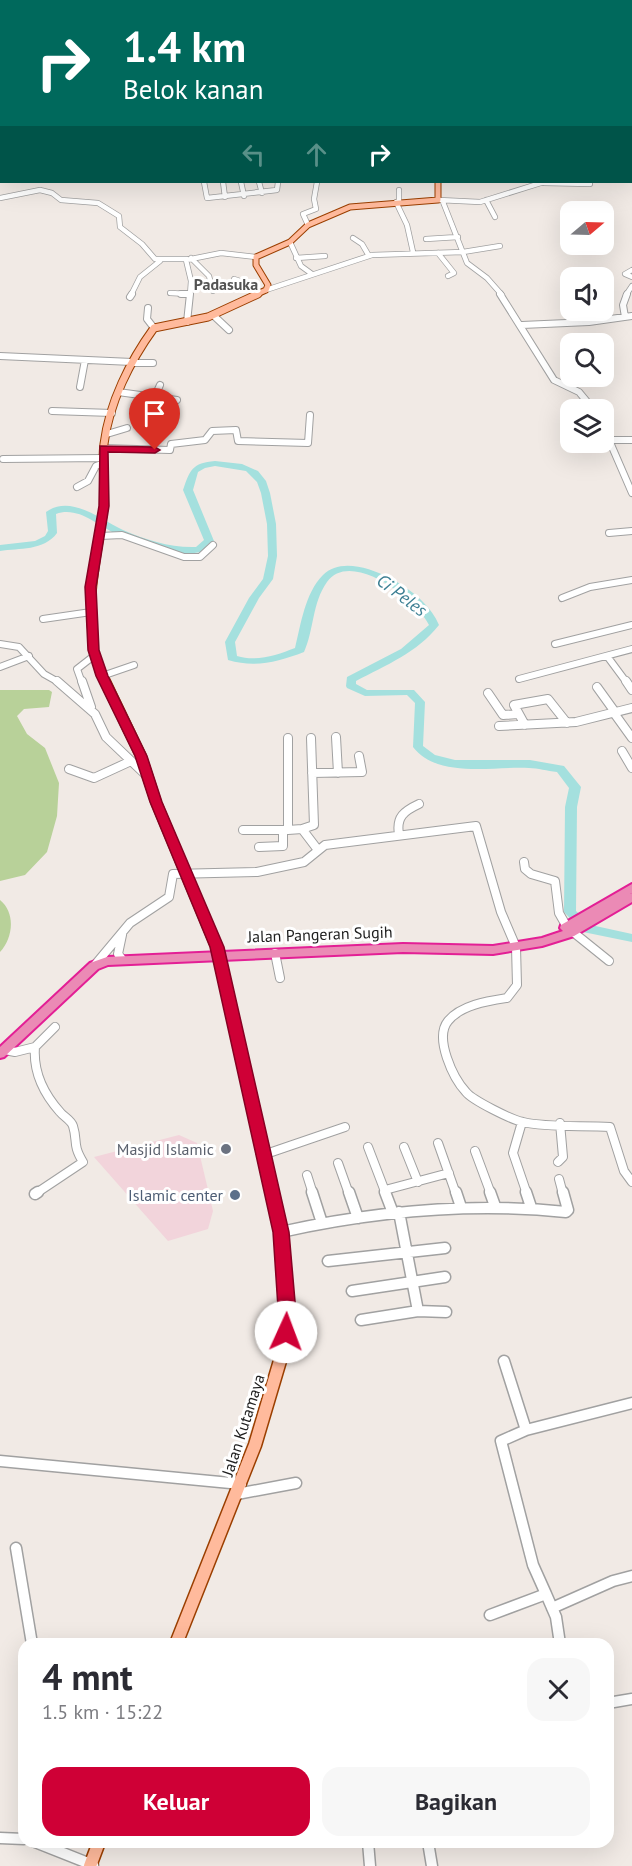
<!DOCTYPE html>
<html lang="id">
<meta charset="utf-8">
<style>
body{margin:0;font-family:"PT Sans",sans-serif;background:#f7f7f7;color:#2b2b33;height:100vh;display:flex;flex-direction:column;font-size:22px;white-space:nowrap}
*{box-sizing:border-box;margin:0}
p{font-size:20px;color:#7c7c81}
.icon{flex:none;width:33px;height:33px;fill:none;stroke:currentColor;stroke-width:2;stroke-linecap:round;stroke-linejoin:round}
.map{position:relative;flex:1;overflow:hidden}
.panel{position:absolute;left:18px;top:1638px;width:596px;height:210px;display:flex;flex-direction:column;background:#fff;border-radius:18px;box-shadow:0 6px 24px #0002}
.panel>*{flex:none}
.banner{position:absolute;left:0px;top:0px;width:633px;height:183px;box-shadow:0 6px 24px #0002;background:#00695c;color:#fff;overflow:hidden}
.needle{width:39px;rotate:71deg}
.buttons{position:absolute;left:560px;top:201px;display:grid;gap:12px}
.buttons a{display:grid;place-items:center;width:54px;height:54px;border-radius:12px;background:#fff;box-shadow:0 6px 24px #0002;font-size:30px}
.pin{position:absolute;display:grid;place-items:center;width:51px;height:51px;color:#fff;margin:-62px -26px;border-radius:50% 50% 50% 0;rotate:-45deg;box-shadow:0 0 6px #0007}
.pin .icon{rotate:45deg}
.me{position:absolute;width:66px;margin:-33px;rotate:2deg;stroke-linejoin:round;filter:drop-shadow(0 0 4px #0008)}
.turn{display:flex;align-items:center;gap:21px;height:126px;padding:0 24px;font-size:27px}
.turn .icon{width:78px;height:78px;stroke-width:2.5}
.turn b{display:block;font-size:42px;line-height:51px}
.lanes{display:flex;align-items:center;height:57px;padding:0 24px;background:#0003;justify-content:center;gap:30px;direction:ltr}
.lanes .off{opacity:.35}
.round{display:grid;place-items:center;flex:none;width:63px;height:63px;border-radius:18px;background:#f7f7f7}
.overview{display:flex;align-items:center;justify-content:space-between;height:102px;padding:0 24px}
h1{font-size:36px;font-weight:700;line-height:45px}
.action{display:flex;gap:12px;margin-top:auto;padding:12px 24px}
.action a{flex:1;height:69px;border-radius:18px;background:#cf0036;color:#fff;font-size:24px;font-weight:700;line-height:69px;text-align:center}
.action a+a{background:#f7f7f7;color:#2b2b33}
.map>svg:first-child{display:block}
</style>
<div class="map">
<svg width="632" height="1866" viewBox="0 0 632 1866">
<rect width="100%" height="100%" fill="#f1eae5"/>
<path fill="#f2d4db" d="M179 1135 197 1143 213 1211 208 1229 168 1241 94 1157Z"/>
<path fill="#b8d199" d="M0 690H49L52 692 49 707 24 709 17 716 27 734 45 748 59 783 57 816 47 852 25 875 0 881Z
M0 900C16 913 13 938 0 952Z"/>
<g fill="none" stroke-linecap="round" stroke-linejoin="round">
<path fill="#a4e0de" fill-rule="evenodd" d="M215 461 242 464 258 471 266 481 270 493 276 524 277 556 273 579 259 598 235 642 237 656C257 662 277 655 295 648 301 624 305 593 323 575 348 550 404 582 423 602 430 609 435 616 439 625 417 653 386 665 356 681V684L367 690H414L425 702 423 746 435 755 455 760H530L564 766 581 787 577 807 576 911 591 925 632 934V942L583 932 564 912 565 807 569 788 557 772C547 771 538 768 529 768 493 766 438 779 413 747L415 703 407 695 365 696 347 688 346 686 347 677 401 649 429 625C416 599 351 549 327 582 312 603 314 630 304 652 278 662 255 668 228 660L225 642 249 598 263 579 268 556 267 524 261 493 257 482 246 471 215 466 205 468 198 472 193 490 214 541 201 552C174 557 141 545 116 534 97 525 78 506 56 514L57 533C44 551 19 548 0 551V545L35 541 45 536 48 531 46 512C71 494 101 520 123 530 146 540 171 548 196 547L204 540 183 490C190 470 192 463 215 461Z"/>
<g stroke="#a1a1a1" stroke-width="6">
<path id="minor-far3" d="M5 0 8 2
M204 182 207 198 277 190 278 182
M223 182 225 197
M241 182 244 196
M259 182 262 193
M544 183 590 184
M399 190V202
M0 198 40 190 52 193 61 200 98 203 119 216 120 227 142 244 155 259H187
M439 200 480 202 544 182
M486 200 495 217
M396 202 407 225 413 252
M443 202 467 263 487 278 502 295
M308 225 303 214 316 209 314 199 317 182
M353 238 362 244 369 256
M426 239 458 237
M290 242 301 266 312 274
M438 253 454 273 448 276
M191 258 209 276 213 291
M296 258 325 256
M632 270 625 274 632 277
M234 279 246 283 257 295
M266 290 372 255 463 252 500 246
M170 293 189 294
M131 295 140 277 160 261
M190 295 191 281 186 260 221 253 256 257
M626 295 632 286"/>
</g>
<g stroke="#a1a1a1" stroke-width="8">
<path id="minor-far2" d="M181 294H189
M500 294 554 380 579 392 594 410
M130 297 132 294
M148 308 147 319 154 328
M213 315 229 330
M625 317 623 305 627 294
M187 322 190 294
M522 325 589 322 632 316
M0 356 132 362
M131 363H153
M80 387 85 360
M118 392 177 400
M155 396 160 385
M52 411 112 413
M603 426 632 493
M107 434 127 428
M611 440H632
M103 448 170 450 171 444 205 440 212 431 236 430 238 441 308 443 310 415
M3 459 103 458
M77 487 88 481 96 466 104 463
M609 533 632 531
M100 536 122 535 184 557H200L213 545
M562 598 590 587 632 580
M43 619 91 612
M0 644 19 647 44 674 60 683
M555 644 632 625
M607 656 627 683
M0 667 29 656
M102 676 134 665
M519 679 632 649
M82 683 77 669 95 655"/>
</g>
<g stroke="#a1a1a1" stroke-width="10">
<path id="minor-far1" d="M57 681 95 714 106 737 148 777
M82 681 91 707
M626 681 632 690
M597 687 615 712
M488 693 503 715 518 714
M614 713 632 738
M525 725 514 705 548 699 567 723
M499 726 576 722 632 708
M336 737 338 773
M288 738V830L302 829
M311 738 314 825 302 829 318 850
M622 751 632 768
M69 769 94 778 131 761
M312 773 362 772 359 756
M243 830H288
M399 834C396 817 404 811 419 804
M259 847 283 846V830
M524 862 525 869 531 874 555 881 559 913 567 927
M573 932 609 961
M122 935 118 954 122 959
M275 953 280 978
M94 966 130 923 169 897 173 874 257 872 304 862 325 845 476 826 501 912 516 947 517 985 507 998C488 1001 461 1005 448 1021 434 1038 453 1078 466 1092 472 1100 512 1120 523 1122 548 1128 584 1125 610 1127L624 1171 632 1182
M35 1047 55 1027
M5 1050 15 1052 35 1047C33 1072 44 1094 60 1112 64 1117 71 1120 73 1126 78 1142 72 1144 83 1162L35 1194
M522 1122 513 1153 527 1194
M438 1143 456 1194
M368 1147 386 1194
M404 1147 418 1182
M475 1151 491 1194
M263 1155 345 1127
M558 1162 563 1157 560 1123
M338 1163 349 1194
M307 1175 313 1194
M559 1179 563 1194
M385 1190 449 1173"/>
</g>
<g stroke="#a1a1a1" stroke-width="13">
<path id="minor" d="M312 1192 322 1223
M349 1192 358 1218
M385 1192 393 1213
M456 1192 461 1207
M490 1192 495 1206
M526 1192 531 1207
M35 1194 38 1192
M399 1212 418 1311 446 1312
M281 1232C376 1211 469 1202 566 1212L568 1210 563 1192
M328 1261 445 1248
M352 1291 445 1277
M361 1320 418 1311
M504 1361 526 1430
M0 1461 241 1484
M237 1494 296 1483
M16 1548 32 1644
M546 1594 533 1565 501 1441 526 1430 632 1403
M552 1608 613 1581 632 1576
M490 1615 546 1594 556 1617 560 1644
M608 1703 632 1699
M0 1838 24 1839
M35 1842 93 1865
M368 1842 370 1866
M428 1842 432 1866"/>
</g>
<g stroke="#9b3f00" stroke-width="7">
<path id="major-far3" d="M498 0 505 2
M255 295 266 290 268 285 256 265V257L290 242 308 225 350 207 438 200V182"/>
</g>
<g stroke="#9b3f00" stroke-width="9">
<path id="major-far2" d="M105 683C78 627 97 566 104 508 106 487 101 465 104 444 109 403 130 361 154 328L208 317 258 294"/>
</g>
<g stroke="#9b3f00" stroke-width="12">
<path id="major-far1" d="M105 681 141 756 156 802 219 954 272 1194"/>
</g>
<g stroke="#9b3f00" stroke-width="15">
<path id="major" d="M176 1644 255 1445 282 1354 288 1313 281 1232 272 1192
M90 1866 99 1842"/>
</g>
<g stroke="#e31f95" stroke-width="4">
<path id="highway" d="M632 884V893L630 894 632 893V902L574 936 542 946 493 954 403 952 108 965 98 969 4 1057 0 1058V1047L90 963 107 957 403 944 493 946 542 938 563 931 560 928 561 925Z"/>
</g>
<use href="#minor-far3" stroke="#fff" stroke-width="4.5"/>
<use href="#minor-far2" stroke="#fff" stroke-width="6"/>
<use href="#minor-far1" stroke="#fff" stroke-width="8"/>
<use href="#minor" stroke="#fff" stroke-width="10"/>
<use href="#major-far3" stroke="#ffba9c" stroke-width="5"/>
<use href="#major-far2" stroke="#ffba9c" stroke-width="7"/>
<use href="#major-far1" stroke="#ffba9c" stroke-width="9"/>
<use href="#major" stroke="#ffba9c" stroke-width="12"/>
<use href="#highway" fill="#eb8ab5" fill-rule="evenodd"/>
</g>
<path fill="#cf0036" stroke="#870023" stroke-width="1.5" d="M100 446 155 447 160 450 155 453 108 452 109 506 96 587 99 650 108 676 147 756 162 802 224 947 289 1232 296 1313 292 1338 286 1340 280 1338 273 1232 210 947 150 802 135 756 96 676 88 650 85 587 99 506Z"/>
<circle fill="#6b7280" stroke="#fff" stroke-width="2" cx="226" cy="1149" r="6"/>
<circle fill="#5c6f8a" stroke="#fff" stroke-width="2" cx="235" cy="1195" r="6"/>
<g text-anchor="middle" dominant-baseline="central" stroke-width="6" stroke-linejoin="round" paint-order="stroke">
<g font-size="16" font-weight="bold" fill="#535353" stroke="#fff">
<text x="226" y="284">Padasuka</text>
</g>
<g font-size="16" fill="#202020" stroke="#fff">
<text transform="translate(320 934) rotate(-2)">Jalan Pangeran Sugih</text>
<text transform="translate(243 1425) rotate(-72)">Jalan Kutamaya</text>
</g>
<g font-size="16" fill="#5b616d" stroke="#fff" text-anchor="end">
<text x="214" y="1149">Masjid Islamic</text>
</g>
<g font-size="16" fill="#4e5e75" stroke="#fff" text-anchor="end">
<text x="223" y="1195">Islamic center</text>
</g>
<g font-size="18" font-style="italic" fill="#3c7f93" stroke="#fff">
<text transform="translate(402 595) rotate(37)">Ci Peles</text>
</g>
</g>
</svg>
<div class="buttons">
<a><svg class="needle" viewBox="-14 -14 28 28"><path d="M0-13l5 13h-10z" fill="#e53935"/><path d="M0 13l5-13h-10z" fill="#7c7c81"/></svg></a>
<a><svg class="icon" aria-label="sound" viewBox="0 0 24 24"><path d="M4 9h4l5-4v14l-5-4H4zM17 9q2 3 0 6"/></svg></a>
<a><svg class="icon" aria-label="search" viewBox="0 0 24 24"><circle cx="10" cy="10" r="6"/><path d="M15 15l6 6"/></svg></a>
<a><svg class="icon" aria-label="layers" viewBox="0 0 24 24"><path d="M12 4l9 5-9 5-9-5zM3 14l9 5 9-5"/></svg></a>
</div>
<div class="pin" style="left:155px;top:450px;background:#d93025"><svg class="icon" aria-label="arrive" viewBox="0 0 24 24"><path d="M6 21V4h12l-3 4 3 4H6"/></svg></div>
<svg class="me" style="left:286px;top:1332px" viewBox="-20 -20 40 40"><circle r="19" fill="#fff"/><path d="M0-13L10 11 0 6-10 11z" fill="#cf0036"/></svg>
<div class="banner">
<div class="turn"><svg class="icon" aria-label="right" viewBox="0 0 24 24"><path d="M7 20v-9h11M14 6l5 5-5 5"/></svg><div><b>1.4 km</b>Belok kanan</div></div>
<div class="lanes"><svg class="icon off" aria-label="left" viewBox="0 0 24 24"><path d="M17 20v-9H6M10 6l-5 5 5 5"/></svg><svg class="icon off" aria-label="ahead" viewBox="0 0 24 24"><path d="M12 20V5M6 11l6-6 6 6"/></svg><svg class="icon" aria-label="right" viewBox="0 0 24 24"><path d="M7 20v-9h11M14 6l5 5-5 5"/></svg></div>
</div>
<section class="panel">
<div class="overview"><div><h1>4 mnt</h1><p>1.5 km · 15:22</p></div><a class="round"><svg class="icon" aria-label="close" viewBox="0 0 24 24"><path d="M6 6l12 12M18 6L6 18"/></svg></a></div>
<div class="action"><a>Keluar</a><a>Bagikan</a></div>
</section>
</div>
